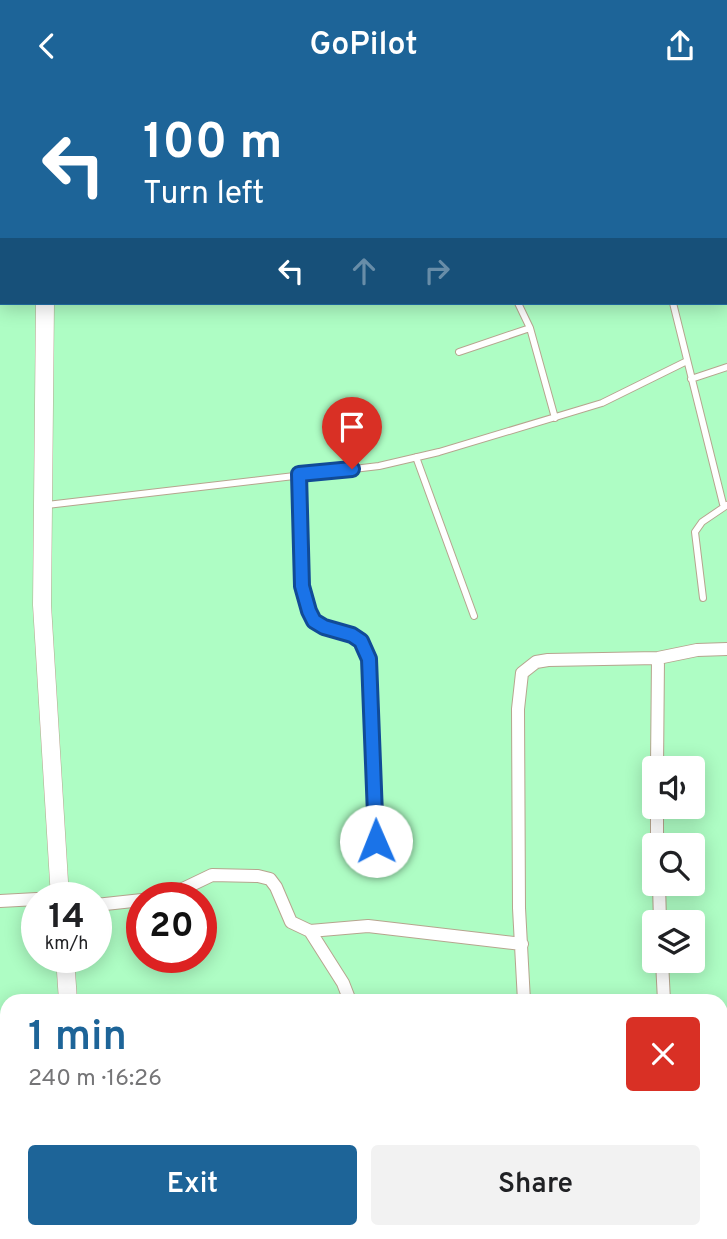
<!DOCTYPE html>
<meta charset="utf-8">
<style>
body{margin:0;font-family:Overpass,sans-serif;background:#f2f2f2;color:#202124;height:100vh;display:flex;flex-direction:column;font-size:26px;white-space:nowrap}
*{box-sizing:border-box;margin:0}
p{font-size:23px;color:#757577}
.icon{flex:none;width:38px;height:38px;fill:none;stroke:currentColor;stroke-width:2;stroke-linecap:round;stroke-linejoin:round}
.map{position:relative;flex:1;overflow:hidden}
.panel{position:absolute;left:0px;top:903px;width:728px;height:245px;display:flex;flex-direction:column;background:#fff;border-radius:21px 21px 0 0;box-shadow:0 4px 18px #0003}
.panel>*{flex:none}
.hud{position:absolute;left:0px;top:0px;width:728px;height:214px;box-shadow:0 4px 18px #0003;background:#1d6498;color:#fff;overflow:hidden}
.controls{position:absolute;left:642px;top:665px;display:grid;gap:14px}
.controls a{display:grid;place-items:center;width:63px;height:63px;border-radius:7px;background:#fff;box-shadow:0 4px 18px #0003;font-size:35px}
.speed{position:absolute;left:21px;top:791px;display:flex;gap:14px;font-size:35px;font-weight:700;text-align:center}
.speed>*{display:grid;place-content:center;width:91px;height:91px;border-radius:50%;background:#fff;box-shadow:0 4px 18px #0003;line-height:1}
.speed small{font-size:18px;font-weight:400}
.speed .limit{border:10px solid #d22;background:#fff;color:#111}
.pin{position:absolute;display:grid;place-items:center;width:60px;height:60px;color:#fff;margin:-72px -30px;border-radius:50% 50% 50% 0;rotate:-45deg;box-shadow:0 0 7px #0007}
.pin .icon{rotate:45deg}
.me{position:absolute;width:77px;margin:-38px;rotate:359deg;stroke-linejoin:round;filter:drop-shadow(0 0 5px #0008)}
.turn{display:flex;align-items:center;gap:24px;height:147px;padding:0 28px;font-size:32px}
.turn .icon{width:91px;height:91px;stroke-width:2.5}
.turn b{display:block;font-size:49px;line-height:60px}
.lanes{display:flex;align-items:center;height:66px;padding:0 28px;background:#0003;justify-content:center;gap:35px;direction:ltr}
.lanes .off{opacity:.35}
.round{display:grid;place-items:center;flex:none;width:74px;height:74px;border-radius:7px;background:#f2f2f2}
.head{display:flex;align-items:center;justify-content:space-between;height:119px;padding:0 28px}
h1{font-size:42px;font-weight:600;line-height:52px;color:#1d6498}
.cta{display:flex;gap:14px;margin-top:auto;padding:14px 28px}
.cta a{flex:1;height:80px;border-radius:7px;background:#1d6498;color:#fff;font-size:28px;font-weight:600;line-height:80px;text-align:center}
.cta a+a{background:#f2f2f2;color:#202124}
header{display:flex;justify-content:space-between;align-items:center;height:91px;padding:0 28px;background:#1d6498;color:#fff;font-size:32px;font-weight:600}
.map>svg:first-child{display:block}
</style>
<header><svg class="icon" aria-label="back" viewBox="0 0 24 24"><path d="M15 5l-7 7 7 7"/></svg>GoPilot<svg class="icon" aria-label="share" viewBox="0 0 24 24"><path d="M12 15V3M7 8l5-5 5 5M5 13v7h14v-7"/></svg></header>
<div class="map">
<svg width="727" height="1148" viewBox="0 0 727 1148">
<rect width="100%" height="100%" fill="#fefaf5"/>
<path fill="#aefdc4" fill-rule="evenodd" d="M0 0H727V1148H0ZM2 2H726V212H2ZM654 677H693V716H654ZM654 754H693V793H654ZM37 807H96V866H37ZM142 807H201V866H142ZM654 831H693V870H654ZM7 910H721V1141H7Z"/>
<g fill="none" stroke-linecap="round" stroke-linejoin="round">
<g stroke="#b6a58e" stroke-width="8">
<path id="lane" d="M0 30H2
M0 173 2 175
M518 212 530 237 555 327
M673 212 723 413
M459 261 530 237
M691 288 727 276
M416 366 474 525
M299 383C300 415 295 507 314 530 333 551 358 530 369 568L376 750
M47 414 379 375 439 361 602 312 685 271
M703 507 695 441 702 431 727 414"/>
</g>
<g stroke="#b6a58e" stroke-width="14">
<path id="street" d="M349 0V2
M501 0V2
M646 0V2
M726 36H727
M657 677 658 567
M657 716V754
M659 793 660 831
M164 807 212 784 258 785 270 788 276 796 291 831 310 840 368 835 522 853
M0 810 37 808
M96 814 142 809
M310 840 343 892 350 910
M662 870 664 910
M524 910 519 817 518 618 522 582 536 571 548 569 658 567 697 559 727 558
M360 1141V1148
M533 1141V1148
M666 1141V1148"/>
</g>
<g stroke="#b6a58e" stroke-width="19">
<path id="secondary" d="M52 2V0
M45 212 42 514 60 807
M65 866 68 910
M89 1141V1148"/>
</g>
<use href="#lane" stroke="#fff" stroke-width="6"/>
<use href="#street" stroke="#fff" stroke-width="12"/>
<use href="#secondary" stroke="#fff" stroke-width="18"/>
</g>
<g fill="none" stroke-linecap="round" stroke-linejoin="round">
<g stroke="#114b97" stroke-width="18">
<path id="route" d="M352 378 299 383 302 495 309 520 314 530 324 536 352 544 361 550 369 568 376 750"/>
</g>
<use href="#route" stroke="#1a73e8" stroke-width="12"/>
</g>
</svg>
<div class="controls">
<a><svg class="icon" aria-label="sound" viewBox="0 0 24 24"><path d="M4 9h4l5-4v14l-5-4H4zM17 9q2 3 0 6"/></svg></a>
<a><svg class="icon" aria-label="search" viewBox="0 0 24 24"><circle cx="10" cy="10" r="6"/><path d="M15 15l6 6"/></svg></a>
<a><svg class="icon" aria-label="layers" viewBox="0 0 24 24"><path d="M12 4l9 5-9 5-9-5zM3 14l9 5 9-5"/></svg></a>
</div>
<div class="speed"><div>14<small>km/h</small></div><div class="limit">20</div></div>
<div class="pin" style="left:352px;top:378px;background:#d93025"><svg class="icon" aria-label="arrive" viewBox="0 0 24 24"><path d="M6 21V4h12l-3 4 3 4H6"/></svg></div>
<svg class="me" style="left:376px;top:750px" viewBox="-20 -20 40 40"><circle r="19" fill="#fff"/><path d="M0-13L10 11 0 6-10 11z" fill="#1a73e8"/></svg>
<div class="hud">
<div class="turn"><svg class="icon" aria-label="left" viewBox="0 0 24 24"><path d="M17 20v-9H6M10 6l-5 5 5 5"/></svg><div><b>100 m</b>Turn left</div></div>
<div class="lanes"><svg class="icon" aria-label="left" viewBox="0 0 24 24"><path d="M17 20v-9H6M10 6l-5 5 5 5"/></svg><svg class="icon off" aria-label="ahead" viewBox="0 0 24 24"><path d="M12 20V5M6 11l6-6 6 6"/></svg><svg class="icon off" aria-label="right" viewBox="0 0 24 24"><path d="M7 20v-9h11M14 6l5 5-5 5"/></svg></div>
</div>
<section class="panel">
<div class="head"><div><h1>1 min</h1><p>240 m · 16:26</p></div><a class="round" style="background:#d93025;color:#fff"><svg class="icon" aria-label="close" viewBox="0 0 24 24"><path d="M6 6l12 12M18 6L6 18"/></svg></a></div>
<div class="cta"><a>Exit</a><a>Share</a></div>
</section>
</div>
